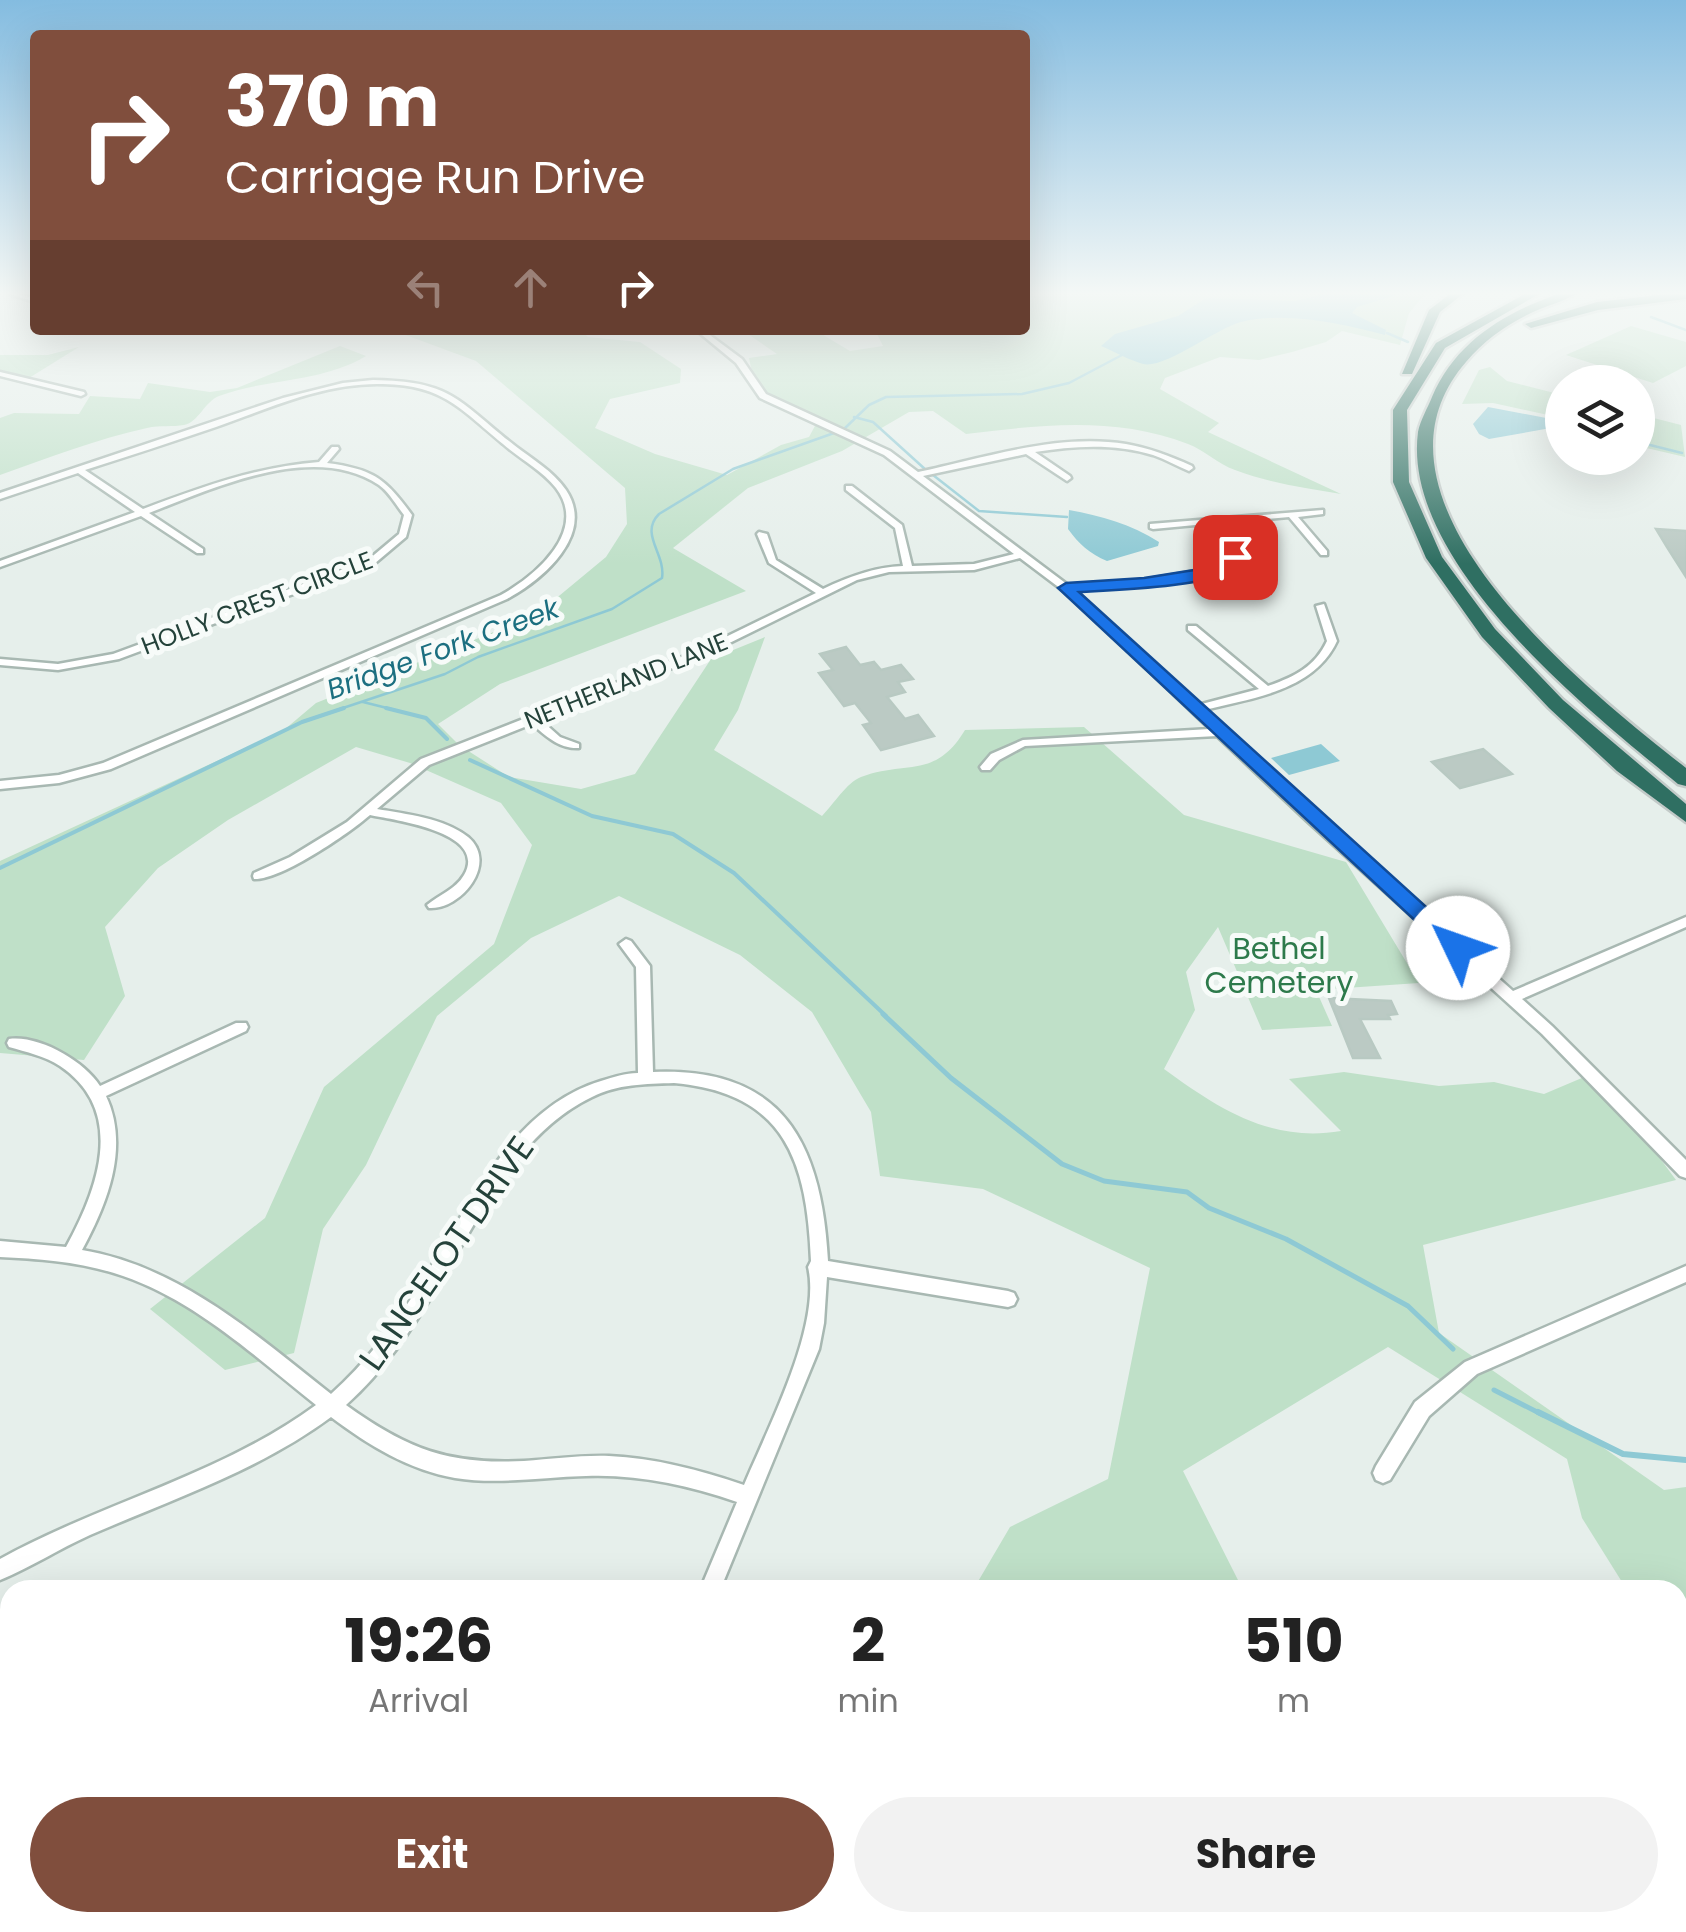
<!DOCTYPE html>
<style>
body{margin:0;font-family:Poppins,sans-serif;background:#f2f2f2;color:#222;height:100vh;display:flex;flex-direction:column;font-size:38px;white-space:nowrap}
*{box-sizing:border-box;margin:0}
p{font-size:32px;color:#767676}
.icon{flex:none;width:55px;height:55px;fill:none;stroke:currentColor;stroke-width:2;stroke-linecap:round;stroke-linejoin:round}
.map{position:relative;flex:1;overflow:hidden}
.sheet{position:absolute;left:0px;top:1580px;width:1688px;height:352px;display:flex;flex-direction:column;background:#fff;border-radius:30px 30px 0 0;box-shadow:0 10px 40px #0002}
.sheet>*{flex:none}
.hud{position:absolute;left:30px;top:30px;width:1000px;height:305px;border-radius:10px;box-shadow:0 10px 40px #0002;background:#804e3d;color:#fff;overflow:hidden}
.buttons{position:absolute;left:1545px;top:365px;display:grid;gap:20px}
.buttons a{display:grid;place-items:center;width:110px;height:110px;border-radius:50%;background:#fff;box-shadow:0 10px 40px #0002;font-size:50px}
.pin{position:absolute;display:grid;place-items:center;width:85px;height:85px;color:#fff;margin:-42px;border-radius:20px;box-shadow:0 5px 15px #0006}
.me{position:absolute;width:110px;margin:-55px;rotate:312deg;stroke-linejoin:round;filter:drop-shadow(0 0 8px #0008)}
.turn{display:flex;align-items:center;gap:35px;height:210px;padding:0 30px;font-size:45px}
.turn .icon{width:130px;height:130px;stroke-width:2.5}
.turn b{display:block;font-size:70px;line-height:85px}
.lanes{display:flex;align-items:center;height:95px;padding:0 30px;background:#0003;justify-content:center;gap:50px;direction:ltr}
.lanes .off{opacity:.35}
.eta{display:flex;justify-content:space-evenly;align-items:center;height:170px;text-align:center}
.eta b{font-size:60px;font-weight:700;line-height:70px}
.action{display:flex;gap:20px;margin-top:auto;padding:20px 30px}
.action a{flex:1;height:115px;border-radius:60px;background:#804e3d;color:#fff;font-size:40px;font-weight:700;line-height:115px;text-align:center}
.action a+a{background:#f2f2f2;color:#222}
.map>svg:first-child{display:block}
</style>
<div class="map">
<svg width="1686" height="1932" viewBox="0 0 1686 1932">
<rect width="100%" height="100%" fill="#e6efeb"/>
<path fill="#bfe0c8" d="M1050 294H1323L1324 297 1425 294 1409 313 1400 345 1342 331 1326 342 1292 352 1259 360 1220 357 1165 378 1160 389 1219 423 1208 432 1341 494C1305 488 1269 483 1235 470 1218 464 1204 450 1188 444 1115 416 1040 425 966 434L933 411 909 412 842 451 748 488 673 548 746 591 500 684 438 724 459 745 509 777 581 789 635 774 711 659 765 637 738 710 714 750 822 816C833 805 847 782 861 777 906 760 935 780 965 730L1084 727 1184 815 1346 862 1419 983 1316 990 1332 1026 1262 1030 1218 927 1186 972 1195 1010 1164 1069C1219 1109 1271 1143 1341 1131L1289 1079 1344 1072 1439 1086 1494 1082 1544 1094 1596 1072 1676 1180 1423 1245 1439 1333 1664 1490 1686 1487V1676L1678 1669V1590H1627L1582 1518 1567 1459 1388 1347 1183 1471 1239 1582 1250 1590H973L1010 1527 1108 1479 1150 1268 983 1189 880 1176 871 1112 812 1012 740 955 619 896 531 938 437 1016 366 1165 323 1229 294 1353 225 1370 150 1309 265 1218 324 1087 494 944 532 845 501 803 410 763 356 747 228 820 158 868 105 927 125 996 84 1060 0 1053V861L284 730 316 703 536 615 606 557 627 524 625 488 476 361 392 330H580L588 337 640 342 681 369 680 383 610 399 595 428 655 454 727 475 781 445 809 437 816 424C780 405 757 403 749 358L777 354 742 330H815L850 351 883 346 875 330H1025V297Z
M1631 326 1686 342V366L1653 383 1566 355Z
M340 346 366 356C321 383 267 378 219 396 204 402 199 422 184 425 173 427 160 425 147 428 97 439 48 458 0 475V418L14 413 79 414 90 396 140 399 148 383 210 392 237 388Z
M79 347 29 378 0 370V355H48Z
M1490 367 1507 381 1562 395V418L1493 403 1462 404 1479 370Z
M1638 414 1681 425 1685 457 1638 446Z"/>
<path fill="#8ec9d4" d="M1324 294H1400L1357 307 1352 313 1386 330 1385 335C1340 323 1287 311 1241 322 1215 329 1165 369 1143 364 1129 360 1115 352 1101 346L1115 334 1178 316 1206 298 1296 301Z
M1488 407 1562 421V426L1489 439 1479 434 1473 424Z
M1069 510C1101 516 1131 524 1159 542L1158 546 1107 561C1090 554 1078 543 1068 529Z
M1321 744 1340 761 1289 775 1271 758Z"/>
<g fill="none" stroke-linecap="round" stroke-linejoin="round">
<path stroke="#8ec9d4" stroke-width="2.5" d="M1651 317 1686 330
M1387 333 1408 342
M854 417 873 422 926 470
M844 429 869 405 886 397 1022 394 1069 383 1122 355
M1638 442 1682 453
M933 475 979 511 1067 517
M363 702 395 710
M337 710 445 674 478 657 612 609 662 578C666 554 639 534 659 514L733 469 834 433"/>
<path stroke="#8ec9d4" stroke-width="4" d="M386 708 426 718 447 739
M470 760 592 816 673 834 734 873 886 1016
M0 868 302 722 344 708"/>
<path stroke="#8ec9d4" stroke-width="5" d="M883 1014 951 1078 1062 1164 1104 1181 1187 1192 1209 1208 1286 1239 1408 1306 1453 1349
M1494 1390 1543 1415"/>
<path stroke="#8ec9d4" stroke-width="6" d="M1538 1412 1623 1454 1686 1460"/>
</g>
<path fill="#bbcac4" stroke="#b8c9c2" stroke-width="2.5" d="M1656 529 1686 531V577L1667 547Z
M846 647 860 665 874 662 881 670 901 665 913 679 898 682 905 692 887 697 905 719 918 715 934 736 881 750 863 725 871 723 855 703 844 706 819 673 833 670 820 654Z
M1483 749 1512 774 1460 788 1432 762Z
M1329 998 1391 1001 1397 1014 1388 1015 1390 1019H1360L1380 1058H1353Z"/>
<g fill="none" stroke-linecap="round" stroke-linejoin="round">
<g stroke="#a8b8b2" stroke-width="5">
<path id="street" d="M10 294H19L35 298V302Z
M696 330H703L742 359 766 394 890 451 918 472C984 458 1057 433 1126 444 1149 448 1170 456 1192 466L1193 468 1189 471C1177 466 1165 459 1153 455 1114 443 1073 446 1035 452L1070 476 1071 478 1067 481 1026 454 923 476 1068 585 1143 580 1227 566 1231 562 1230 557 1206 524 1153 529 1150 528V524L1323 510V514L1298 517 1327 551V555H1321L1289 517 1214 524 1240 557 1241 563 1233 570 1143 586 1075 590 1198 705 1259 689 1188 630V626H1196L1268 686C1294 677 1315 667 1327 641L1316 606 1324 604 1337 641C1314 691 1252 698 1204 710L1315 815 1513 991 1686 917V927L1522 999 1552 1026 1686 1160V1178L1680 1176 1542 1034 1307 821 1217 736 1025 746 999 760 990 770H982L980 767 991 754 1023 740 1210 729 1073 598 1020 558 974 570 889 572 857 580 705 655 541 720 560 737 579 744V748C559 749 546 736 532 724L429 765 377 809C406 814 444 818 468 837 499 863 461 910 429 908L427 905C439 895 456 889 464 875 489 832 394 820 370 815 348 834 281 880 254 879L253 876 254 873 290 857 347 822 421 759 697 651 816 593 769 563 757 534 759 532 767 534 776 560 823 589C848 577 874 567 903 566L895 528 846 490V486H852L902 525 912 566 974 564 1014 554 884 455 760 398 736 363Z
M0 372 84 392 85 394 81 396 0 376Z
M373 380C452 381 457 400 514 445 532 459 553 471 566 490 596 535 542 580 507 599L111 769 59 783 0 789V781L59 775 103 763 501 595C535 576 589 531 556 488 542 470 520 459 503 444 457 406 442 384 377 384 321 384 267 409 216 427 172 442 129 456 85 470L143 509C202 487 256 467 319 462L332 447H338L339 449 327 463C373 469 385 478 412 515L406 537 374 564 119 659 58 670 0 665V659L58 664 113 654 368 560 399 534 404 515C396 505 389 492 379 485 314 441 214 488 149 513L203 549V553H197L141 516 0 567V561L135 512 78 473 0 499V493L283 398 343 383Z
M626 939 631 941 650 966 653 1072C784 1066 822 1145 828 1261L1008 1291 1014 1293 1017 1299 1014 1305 1008 1307 827 1277 824 1323 819 1349 720 1590H700L737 1502C688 1485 637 1474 586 1476 542 1477 498 1485 455 1478 409 1470 368 1445 331 1417 258 1471 173 1499 90 1535 59 1549 31 1567 0 1580V1559C103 1502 221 1475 316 1405 257 1358 196 1301 123 1276 83 1262 42 1259 0 1257V1241L66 1247C98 1189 127 1111 60 1066 45 1056 26 1052 9 1047L7 1043 9 1039C39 1035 84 1061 100 1086L236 1023H246L248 1027 246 1031 106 1096C130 1147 107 1204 82 1250 179 1266 256 1335 331 1394 366 1363 393 1326 418 1288 466 1213 509 1109 601 1081 614 1077 625 1073 638 1073L636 967 619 944ZM674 1083C786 1093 807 1162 811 1261L808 1267C822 1325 767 1430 744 1485 700 1470 655 1458 609 1456 581 1455 553 1459 524 1461 449 1465 407 1449 346 1405 384 1371 413 1328 439 1284 480 1217 517 1133 592 1097 617 1084 646 1084 674 1083Z
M1686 1266V1282L1477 1374 1429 1416 1390 1480 1383 1483 1376 1480 1373 1473 1376 1466 1415 1402 1465 1362Z
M635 1922H659L657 1932H633Z"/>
</g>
<g stroke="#c2cac8" stroke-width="5">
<path id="highway" d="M1450 294H1463L1440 312 1412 374H1402L1429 310Z
M1525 294H1539L1445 348 1407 410 1409 482 1442 557 1495 629 1563 700 1686 804V822L1617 771 1549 708 1482 637 1426 558 1393 482V410L1436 343Z
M1559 294H1575C1565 301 1552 304 1540 309 1512 321 1486 338 1466 362 1345 501 1589 691 1686 768V786L1678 784C1589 711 1401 562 1418 432 1420 421 1428 407 1432 397 1455 342 1505 312 1559 294Z
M1668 294H1686V299L1598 310 1531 328 1525 324 1597 302Z"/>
</g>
<use href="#street" fill="#fff" fill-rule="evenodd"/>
<use href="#highway" fill="#2f6f62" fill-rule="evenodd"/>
</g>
<linearGradient id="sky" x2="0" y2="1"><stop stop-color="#84bce0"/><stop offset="0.52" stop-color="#f4f8f6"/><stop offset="1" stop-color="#f4f8f6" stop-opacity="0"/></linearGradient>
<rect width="1686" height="564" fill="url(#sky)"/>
<path fill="#1a73e8" stroke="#114b97" stroke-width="2.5" d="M1235 552 1243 557 1242 566C1216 587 1116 590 1079 592L1466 943 1470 948 1466 954H1451L1058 588 1066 583 1144 578 1219 566Z"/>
<g text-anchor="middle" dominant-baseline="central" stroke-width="10" stroke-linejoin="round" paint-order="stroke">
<g font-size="25" fill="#24423a" stroke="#f7fbf9">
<text transform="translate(257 603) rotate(-21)">HOLLY CREST CIRCLE</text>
<text transform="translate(626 681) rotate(-22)">NETHERLAND LANE</text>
</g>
<g font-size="28" font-style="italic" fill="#1c6f80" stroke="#f7fbf9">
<text transform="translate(443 649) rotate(-20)">Bridge Fork Creek</text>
</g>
<g font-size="30" fill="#2d7a4b" stroke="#f7fbf9">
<text x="1279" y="948">Bethel<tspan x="1279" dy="34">Cemetery</tspan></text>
</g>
<g font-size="35" fill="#24423a" stroke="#f7fbf9">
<text transform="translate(446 1253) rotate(-55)">LANCELOT DRIVE</text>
</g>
</g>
</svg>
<div class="buttons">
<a><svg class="icon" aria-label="layers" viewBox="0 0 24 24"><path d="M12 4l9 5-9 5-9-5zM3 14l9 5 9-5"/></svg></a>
</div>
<div class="pin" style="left:1235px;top:557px;background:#d93025"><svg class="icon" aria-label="arrive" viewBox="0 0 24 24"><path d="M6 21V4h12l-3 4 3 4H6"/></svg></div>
<svg class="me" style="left:1458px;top:948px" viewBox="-20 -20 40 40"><circle r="19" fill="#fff"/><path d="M0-13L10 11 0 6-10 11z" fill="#1a73e8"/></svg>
<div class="hud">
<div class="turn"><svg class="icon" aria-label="right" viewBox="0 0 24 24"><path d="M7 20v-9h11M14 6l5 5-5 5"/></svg><div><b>370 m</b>Carriage Run Drive</div></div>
<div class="lanes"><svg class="icon off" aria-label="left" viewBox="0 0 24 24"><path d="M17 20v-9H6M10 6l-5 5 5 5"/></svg><svg class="icon off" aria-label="ahead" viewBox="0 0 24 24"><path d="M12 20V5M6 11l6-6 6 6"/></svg><svg class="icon" aria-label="right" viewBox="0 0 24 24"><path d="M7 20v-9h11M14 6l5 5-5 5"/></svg></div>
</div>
<section class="sheet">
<div class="eta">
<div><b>19:26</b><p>Arrival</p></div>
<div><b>2</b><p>min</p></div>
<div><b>510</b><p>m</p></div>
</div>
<div class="action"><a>Exit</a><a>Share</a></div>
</section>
</div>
